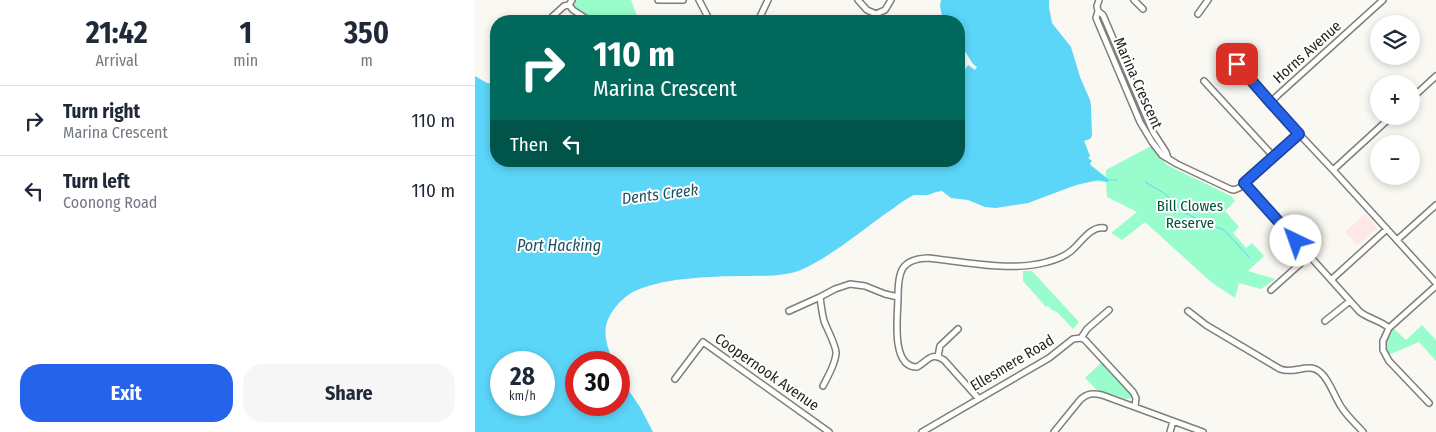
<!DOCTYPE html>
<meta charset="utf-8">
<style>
body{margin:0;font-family:"Fira Sans Condensed",sans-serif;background:#f6f6f7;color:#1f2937;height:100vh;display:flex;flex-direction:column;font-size:19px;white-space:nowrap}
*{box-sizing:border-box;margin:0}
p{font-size:16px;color:#747a83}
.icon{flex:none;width:28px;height:28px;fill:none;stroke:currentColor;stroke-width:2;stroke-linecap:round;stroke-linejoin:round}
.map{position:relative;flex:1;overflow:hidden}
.details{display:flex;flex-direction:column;background:#fff;width:475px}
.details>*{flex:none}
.guide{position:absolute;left:15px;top:15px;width:475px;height:152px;border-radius:20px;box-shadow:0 2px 8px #0003;background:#00695c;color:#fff;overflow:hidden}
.tools{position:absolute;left:895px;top:15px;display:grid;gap:10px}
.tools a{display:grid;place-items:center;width:50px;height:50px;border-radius:50%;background:#fff;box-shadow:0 2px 8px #0003;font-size:25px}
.speed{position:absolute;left:15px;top:351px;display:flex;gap:10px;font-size:25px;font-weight:700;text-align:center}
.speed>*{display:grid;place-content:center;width:65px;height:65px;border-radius:50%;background:#fff;box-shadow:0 2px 8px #0003;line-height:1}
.speed small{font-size:12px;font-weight:400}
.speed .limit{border:8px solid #d22;background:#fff;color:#111}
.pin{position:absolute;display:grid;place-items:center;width:42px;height:42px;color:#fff;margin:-21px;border-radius:10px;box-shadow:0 2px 8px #0006}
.me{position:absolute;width:55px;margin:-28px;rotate:318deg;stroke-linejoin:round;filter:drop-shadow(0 0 4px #0008)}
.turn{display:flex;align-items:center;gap:18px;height:105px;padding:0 20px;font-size:22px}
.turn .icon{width:65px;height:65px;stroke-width:2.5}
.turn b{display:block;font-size:35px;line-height:42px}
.then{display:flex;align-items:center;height:48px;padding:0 20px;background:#0003;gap:10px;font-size:19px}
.eta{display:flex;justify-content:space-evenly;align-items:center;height:85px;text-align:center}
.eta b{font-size:30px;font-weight:700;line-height:35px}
.action{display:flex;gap:10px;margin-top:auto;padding:10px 20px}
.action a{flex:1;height:58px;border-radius:20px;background:#2563eb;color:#fff;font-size:20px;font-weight:700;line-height:58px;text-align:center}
.action a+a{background:#f6f6f7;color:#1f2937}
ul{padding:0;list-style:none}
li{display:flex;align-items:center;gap:15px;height:70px;padding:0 20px;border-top:1px solid #e0e1e3}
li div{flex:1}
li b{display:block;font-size:19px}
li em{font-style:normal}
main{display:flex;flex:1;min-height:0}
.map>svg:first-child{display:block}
</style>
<main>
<section class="details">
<div class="eta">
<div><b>21:42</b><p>Arrival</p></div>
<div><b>1</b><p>min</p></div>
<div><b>350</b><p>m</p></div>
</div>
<ul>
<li><svg class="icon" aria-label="right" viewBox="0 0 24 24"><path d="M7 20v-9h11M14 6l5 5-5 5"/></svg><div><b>Turn right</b><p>Marina Crescent</p></div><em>110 m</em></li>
<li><svg class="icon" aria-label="left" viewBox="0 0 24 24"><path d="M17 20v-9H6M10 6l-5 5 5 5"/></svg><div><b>Turn left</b><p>Coonong Road</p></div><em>110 m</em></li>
</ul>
<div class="action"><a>Exit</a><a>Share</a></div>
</section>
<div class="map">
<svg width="961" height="432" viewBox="0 0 961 432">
<rect width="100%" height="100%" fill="#f9f8f2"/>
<path fill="#fee8e6" d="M890 214 901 226V229L884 244H881L870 232Z"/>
<path fill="#99fccd" d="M102 0H156L164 21H121L96 5Z
M609 141 615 156 613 158 617 161 615 163V164L631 177V170L676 146 692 165 756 196 760 201 750 211 764 227 758 233 771 248 777 243 789 256 773 271 800 279 786 289 764 283 760 298 736 282 670 222 647 240 636 233 662 212 632 197 631 182C617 179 601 185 587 190Z
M548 271H557L604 322 598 329 582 312 577 310 573 306 571 307 548 281Z
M947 325 961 340V361L944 342 911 356 908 350 914 328 916 326 931 340Z
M627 362 656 394V398L651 399 622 390 610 378Z"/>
<path fill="#5bd5f8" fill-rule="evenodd" d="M466 0H574V7L577 23 596 47 605 77 615 100 616 106 617 136 615 139 609 141 615 156 613 158 617 161 615 163 616 166 633 179V182L623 180 601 185 553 203 521 208 510 207 493 200 476 198 467 191 461 192 453 195H439C430 199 422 206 413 212 386 231 358 255 328 269 314 276 291 276 275 276 243 276 192 277 162 290 156 292 149 298 144 303 125 324 129 338 138 362H101V405H144V376L165 407 178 432H0V76L12 83 21 84V161H484V81L486 82 489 80 484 76V73L489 71 493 65 500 70 502 67 498 64 484 42V21H468L465 6ZM26 362H69V405H26Z"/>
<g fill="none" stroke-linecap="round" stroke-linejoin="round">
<path stroke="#5bd5f8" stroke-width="1" d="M633 180H642
M670 182 689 193 710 213 733 224 749 230 774 257"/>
<g stroke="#7f7e78" stroke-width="8">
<path id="minor" d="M183 0H208
M224 0 235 21
M383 0 392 10 401 14 410 10 416 0
M624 0 622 6 623 11 621 18 665 122 677 142 687 155 702 164 755 189 759 190 764 188 824 134
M659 0 668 9
M94 5 98 10 115 21
M623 11 628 15 678 132 691 152 693 158
M723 14 733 0
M77 17 89 6 94 5 97 0
M283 21 293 0
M398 21 401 17V14
M751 51 795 103 858 170 961 283
M729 81 799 157
M936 99 961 76
M795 103 803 95 908 0
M858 170 917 116
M769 183 885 312C894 319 905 320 914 328
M922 240 961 205
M856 280 912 229
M796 290 834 256
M423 297C423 273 425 259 453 258 489 262 537 272 572 262 580 260 589 257 596 251 606 243 615 226 629 228
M314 311 345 297
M713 311 731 325 805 369C817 374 830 365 840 369 853 374 859 397 867 408 873 417 881 424 888 432
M850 321 875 301
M606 338 610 340 658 392 661 398 660 407
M463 356 465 346 483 329
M200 379 228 342 354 432
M348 386C353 376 360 365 361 354 362 347 352 329 349 321 347 313 346 305 345 297L360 289 375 284 390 286 410 294 423 297C423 314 415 367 442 367 453 361 456 351 469 360L503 398
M954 403 914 361 908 350V341L914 328 961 286
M447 432 574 358 598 339 606 338 612 329 634 310
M579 432 605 400C612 393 618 393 627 395L728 432
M695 432 698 421"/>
</g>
<use href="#minor" stroke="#fff" stroke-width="5"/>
</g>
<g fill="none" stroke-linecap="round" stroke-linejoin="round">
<g stroke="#184099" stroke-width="12">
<path id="route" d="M762 64 796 103 824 134 769 183 821 241"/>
</g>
<use href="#route" stroke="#2563eb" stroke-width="9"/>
</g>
<g text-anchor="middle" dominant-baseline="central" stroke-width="4" stroke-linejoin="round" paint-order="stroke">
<g font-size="15" fill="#252522" stroke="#fff">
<text transform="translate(832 52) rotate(-42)">Horns Avenue</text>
<text transform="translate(663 83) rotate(66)">Marina Crescent</text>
<text transform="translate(537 363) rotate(-31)">Ellesmere Road</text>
<text transform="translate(292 372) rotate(35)">Coopernook Avenue</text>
</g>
<g font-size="15" fill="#005639" stroke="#fff">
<text x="715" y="206">Bill Clowes<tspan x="715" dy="17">Reserve</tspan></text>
</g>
<g font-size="16" font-style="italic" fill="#1d5160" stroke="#fff">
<text transform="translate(185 194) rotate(-7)">Dents Creek</text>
<text x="84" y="245">Port Hacking</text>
</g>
</g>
</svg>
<div class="tools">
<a><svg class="icon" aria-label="layers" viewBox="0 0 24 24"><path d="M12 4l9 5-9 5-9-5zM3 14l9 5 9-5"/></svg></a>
<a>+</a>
<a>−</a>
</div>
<div class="speed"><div>28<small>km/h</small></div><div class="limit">30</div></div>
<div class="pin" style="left:762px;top:64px;background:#d93025"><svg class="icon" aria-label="arrive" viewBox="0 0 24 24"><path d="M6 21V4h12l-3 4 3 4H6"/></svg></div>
<svg class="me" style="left:821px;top:241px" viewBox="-20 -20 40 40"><circle r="19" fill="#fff"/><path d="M0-13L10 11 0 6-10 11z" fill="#2563eb"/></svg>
<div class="guide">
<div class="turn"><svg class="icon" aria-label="right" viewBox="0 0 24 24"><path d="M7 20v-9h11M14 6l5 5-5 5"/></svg><div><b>110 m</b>Marina Crescent</div></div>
<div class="then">Then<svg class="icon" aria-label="left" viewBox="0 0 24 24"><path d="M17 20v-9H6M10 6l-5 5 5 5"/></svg></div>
</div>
</div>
</main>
